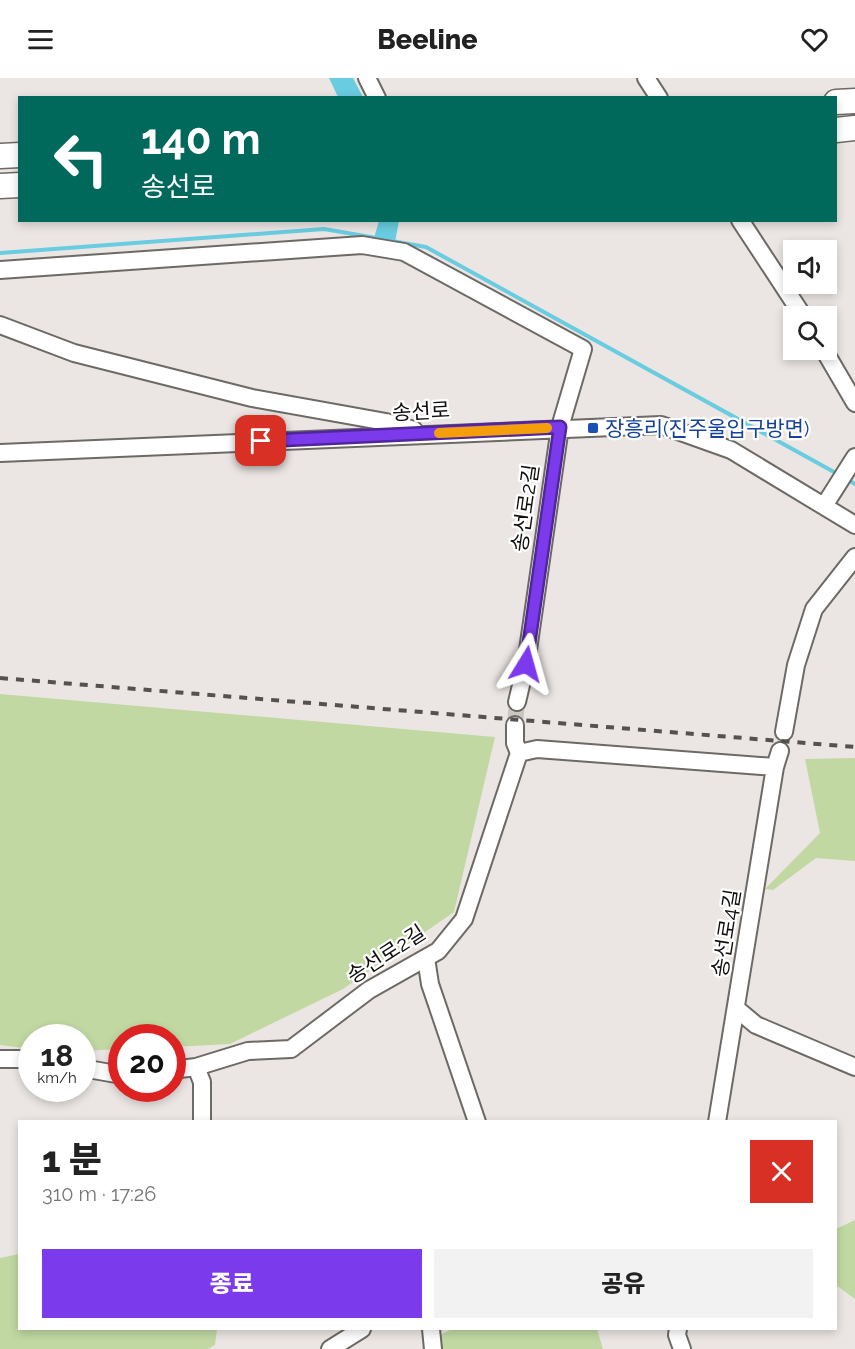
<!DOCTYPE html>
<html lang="ko">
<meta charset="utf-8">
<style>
body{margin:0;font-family:Raleway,"Noto Sans KR",sans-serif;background:#f2f2f2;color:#222;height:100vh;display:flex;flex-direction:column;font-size:22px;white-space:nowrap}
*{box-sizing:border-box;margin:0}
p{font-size:20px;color:#767676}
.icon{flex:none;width:33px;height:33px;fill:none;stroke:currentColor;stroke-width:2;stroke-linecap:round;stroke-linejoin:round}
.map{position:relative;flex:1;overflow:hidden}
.drawer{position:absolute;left:18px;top:1042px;width:819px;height:210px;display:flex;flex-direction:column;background:#fff;border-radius:0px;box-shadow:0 3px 9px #0003}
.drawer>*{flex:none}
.top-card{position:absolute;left:18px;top:18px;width:819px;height:126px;border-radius:0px;box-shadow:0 3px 9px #0003;background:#00695c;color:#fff;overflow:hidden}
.buttons{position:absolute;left:783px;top:162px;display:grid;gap:12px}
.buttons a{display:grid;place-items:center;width:54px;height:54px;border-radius:0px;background:#fff;box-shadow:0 3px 9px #0003;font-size:30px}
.speed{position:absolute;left:18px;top:946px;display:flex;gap:12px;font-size:30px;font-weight:700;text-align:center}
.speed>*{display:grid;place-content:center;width:78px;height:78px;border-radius:50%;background:#fff;box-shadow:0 3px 9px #0003;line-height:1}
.speed small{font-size:15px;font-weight:400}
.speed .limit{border:9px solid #d22;background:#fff;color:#111}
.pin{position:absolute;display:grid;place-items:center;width:51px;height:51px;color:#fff;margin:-26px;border-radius:12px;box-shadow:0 3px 9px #0006}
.me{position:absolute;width:66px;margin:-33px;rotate:8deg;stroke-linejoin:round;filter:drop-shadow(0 0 4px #0008)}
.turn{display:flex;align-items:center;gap:21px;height:126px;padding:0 24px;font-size:27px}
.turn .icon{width:78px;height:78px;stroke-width:2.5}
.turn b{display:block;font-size:42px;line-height:51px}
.round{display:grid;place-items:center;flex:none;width:63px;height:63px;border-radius:0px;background:#f2f2f2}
.head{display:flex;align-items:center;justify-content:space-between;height:102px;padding:0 24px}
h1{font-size:36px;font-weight:800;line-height:45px}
.action{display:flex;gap:12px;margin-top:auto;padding:12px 24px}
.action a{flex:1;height:69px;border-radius:0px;background:#7c3aed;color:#fff;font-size:24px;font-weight:800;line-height:69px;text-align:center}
.action a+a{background:#f2f2f2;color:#222}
header{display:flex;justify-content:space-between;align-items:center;height:78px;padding:0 24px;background:#fff;font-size:27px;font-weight:800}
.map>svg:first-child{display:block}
</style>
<header><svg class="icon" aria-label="menu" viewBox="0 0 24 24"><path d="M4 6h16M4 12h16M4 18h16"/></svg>Beeline<svg class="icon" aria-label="heart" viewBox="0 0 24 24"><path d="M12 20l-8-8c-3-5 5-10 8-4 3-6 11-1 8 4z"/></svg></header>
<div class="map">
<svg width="855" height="1271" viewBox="0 0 855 1271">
<rect width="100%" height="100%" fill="#ebe6e3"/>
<path fill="#c1d8a3" d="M0 616 495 659 454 834 343 911 230 966 173 969 172 960H122L121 971 83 973 82 960H32L31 971 0 967Z
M855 680V783L816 780 773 812 765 811 820 755 805 681Z
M855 1142V1221L836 1207V1151Z
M19 1176 20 1251H217L215 1267 208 1271H0V1180Z
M452 1251H597L603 1271H436L440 1257Z"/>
<path fill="#69cce0" d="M329 0H353L363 19H338Z
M379 143H399L395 164 374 160Z"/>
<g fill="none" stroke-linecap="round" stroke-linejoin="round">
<path stroke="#69cce0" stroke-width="4" d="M392 163 426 169 834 394
M0 175 324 151 382 161
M845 400 855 406"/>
<path stroke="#cac6c3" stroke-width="16" stroke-dasharray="16 8" stroke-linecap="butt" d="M515 647 517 624"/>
<g stroke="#6d6965" stroke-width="20">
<path id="minor" d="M367 0 377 20
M646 0 659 20
M740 142 803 238
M0 192 362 167 404 174 583 271 560 349 526 586 517 624
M0 247 74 275 252 320 386 344 414 352
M824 272 855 325
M0 375 661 347 731 372 855 447
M824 428 855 379
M784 654 796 587 814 531 855 479
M519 675 537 671 775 689
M426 880 430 906 477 1044
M738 932 756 947 855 989
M0 981H32
M196 989 202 1004V1044
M82 990 122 997
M172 992 196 989 248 973 291 971 369 912 438 873 464 841 519 675 515 665V647
M717 1044 775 689 780 673
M431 1251 433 1271
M678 1251 677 1257 682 1271
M330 1271 362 1251"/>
</g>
<g stroke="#6d6965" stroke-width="27">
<path id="highway" d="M836 24 855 23
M836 52 855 50
M0 78 20 77
M0 108 20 107"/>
</g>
<use href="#minor" stroke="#fff" stroke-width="16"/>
<use href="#highway" stroke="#fff" stroke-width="24"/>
<path stroke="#54514f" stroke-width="4" stroke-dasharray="8 8" stroke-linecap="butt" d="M0 600 855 669"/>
</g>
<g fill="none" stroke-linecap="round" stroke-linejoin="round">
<g stroke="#51269a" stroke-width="15">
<path id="route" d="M261 363 560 349 526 586"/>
</g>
<use href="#route" stroke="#7c3aed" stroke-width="10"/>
<path stroke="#f59e0b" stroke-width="10" d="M439 355 547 350"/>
</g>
<rect fill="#1a4fb4" stroke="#fff" stroke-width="2" x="587" y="344" width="12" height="12" rx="3"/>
<g text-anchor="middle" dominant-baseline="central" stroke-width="4.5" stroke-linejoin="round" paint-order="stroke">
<g font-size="21" fill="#110f0e" stroke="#fff">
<text transform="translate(421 333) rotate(-3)">송선로</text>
<text transform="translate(525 430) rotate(-82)">송선로2길</text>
<text transform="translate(726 855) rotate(-81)">송선로4길</text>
<text transform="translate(386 876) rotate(-33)">송선로2길</text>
</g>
<g font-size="21" fill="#164399" stroke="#fff" text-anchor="start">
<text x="605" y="350">장흥리(진주울입구방면)</text>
</g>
</g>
</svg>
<div class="buttons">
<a><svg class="icon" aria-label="sound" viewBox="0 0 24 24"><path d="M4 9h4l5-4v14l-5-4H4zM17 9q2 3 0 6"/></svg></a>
<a><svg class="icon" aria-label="search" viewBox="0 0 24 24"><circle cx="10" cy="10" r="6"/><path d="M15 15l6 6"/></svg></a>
</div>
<div class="speed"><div>18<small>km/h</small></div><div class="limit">20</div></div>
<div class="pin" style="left:261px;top:363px;background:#d93025"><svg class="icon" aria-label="arrive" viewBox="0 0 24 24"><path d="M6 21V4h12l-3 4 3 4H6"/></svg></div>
<svg class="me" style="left:526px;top:586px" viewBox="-20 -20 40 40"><path d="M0-17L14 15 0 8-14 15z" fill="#7c3aed" stroke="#fff" stroke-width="4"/></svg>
<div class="top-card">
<div class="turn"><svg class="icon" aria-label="left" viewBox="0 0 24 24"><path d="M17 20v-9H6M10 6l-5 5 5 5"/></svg><div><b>140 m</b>송선로</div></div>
</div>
<section class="drawer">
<div class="head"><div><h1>1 분</h1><p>310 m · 17:26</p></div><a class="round" style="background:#d93025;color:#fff"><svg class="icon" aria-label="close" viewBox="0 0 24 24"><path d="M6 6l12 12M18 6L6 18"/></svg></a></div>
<div class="action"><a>종료</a><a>공유</a></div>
</section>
</div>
